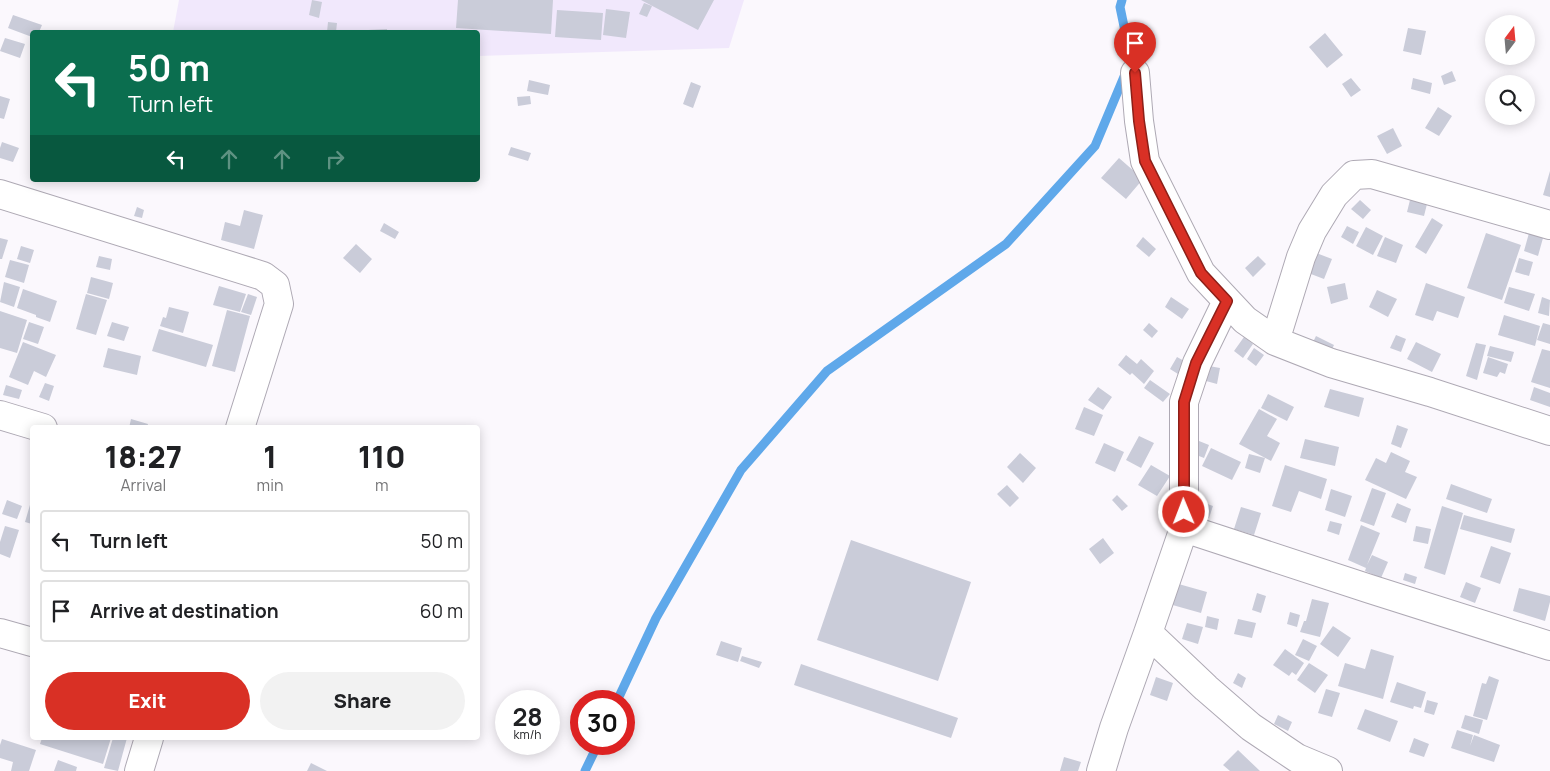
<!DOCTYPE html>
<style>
body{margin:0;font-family:Manrope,sans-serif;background:#f2f2f2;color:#202124;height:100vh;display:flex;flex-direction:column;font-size:19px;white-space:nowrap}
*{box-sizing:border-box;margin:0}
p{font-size:16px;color:#757577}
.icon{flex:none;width:28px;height:28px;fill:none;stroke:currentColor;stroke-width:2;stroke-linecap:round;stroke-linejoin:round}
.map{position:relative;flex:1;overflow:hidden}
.drawer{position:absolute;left:30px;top:425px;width:450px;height:315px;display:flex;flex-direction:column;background:#fff;border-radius:5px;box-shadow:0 2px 12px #0003}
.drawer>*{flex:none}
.hud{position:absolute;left:30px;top:30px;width:450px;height:152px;border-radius:5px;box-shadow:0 2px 12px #0003;background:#0b6e4f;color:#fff;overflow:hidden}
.needle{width:32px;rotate:16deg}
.tools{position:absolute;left:1485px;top:15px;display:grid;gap:10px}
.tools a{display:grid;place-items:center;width:50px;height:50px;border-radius:50%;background:#fff;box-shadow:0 2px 12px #0003;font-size:25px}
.speed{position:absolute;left:495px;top:690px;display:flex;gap:10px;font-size:25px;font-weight:700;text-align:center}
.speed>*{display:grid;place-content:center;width:65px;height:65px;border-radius:50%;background:#fff;box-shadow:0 2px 12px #0003;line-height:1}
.speed small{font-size:12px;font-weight:400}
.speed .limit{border:8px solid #d22;background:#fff;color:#111}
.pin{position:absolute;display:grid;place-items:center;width:42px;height:42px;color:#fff;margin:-51px -21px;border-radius:50% 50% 50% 0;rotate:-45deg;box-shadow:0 0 5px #0007}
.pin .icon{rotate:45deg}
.me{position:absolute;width:55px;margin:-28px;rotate:359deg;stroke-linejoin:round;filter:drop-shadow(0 0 4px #0008)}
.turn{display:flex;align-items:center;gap:18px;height:105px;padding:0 15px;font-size:22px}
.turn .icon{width:65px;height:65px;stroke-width:2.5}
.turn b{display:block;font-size:35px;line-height:42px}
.lanes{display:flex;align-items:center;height:48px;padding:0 15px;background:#0003;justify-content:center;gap:25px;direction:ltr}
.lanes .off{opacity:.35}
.eta{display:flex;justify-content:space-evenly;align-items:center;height:85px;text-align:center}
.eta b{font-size:30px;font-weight:800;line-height:35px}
.cta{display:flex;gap:10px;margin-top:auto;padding:10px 15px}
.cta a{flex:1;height:58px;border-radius:30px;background:#d93025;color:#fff;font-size:20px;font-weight:800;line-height:58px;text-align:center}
.cta a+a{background:#f2f2f2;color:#202124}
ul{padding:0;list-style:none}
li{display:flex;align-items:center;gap:15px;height:62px;margin:0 10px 8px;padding:0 5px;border:2px solid #e0e0e0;border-radius:5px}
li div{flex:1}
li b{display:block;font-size:19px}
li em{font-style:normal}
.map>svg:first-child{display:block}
</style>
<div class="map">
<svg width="1550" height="771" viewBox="0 0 1550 771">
<rect width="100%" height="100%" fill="#fbf8fd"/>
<path fill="#f1e8fc" d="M179 0H744L729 48 478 56V32H173Z"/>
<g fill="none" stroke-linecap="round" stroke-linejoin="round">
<path stroke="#5fa8ea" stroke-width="9" d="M617 701 656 618 741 470 827 371 1006 244 1095 146 1131 60 1120 7 1122 0
M585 771 598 744"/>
</g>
<path fill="#caccd9" d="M312 0 322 2 319 18 309 15Z
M458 0H553L551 34 456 28Z
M641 0H714L698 30Z
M644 3 652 6 647 17 639 14Z
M606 9 630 12 626 38 603 35Z
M557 10 603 13 601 40 555 37Z
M13 15 42 25 39 32H32V37L8 28Z
M328 22 337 23 336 32H327Z
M1408 28 1426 31 1421 55 1403 51Z
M387 29V32H349V31Z
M1325 33 1343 55 1327 68 1309 47Z
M5 38 25 44 20 58 0 51Z
M1452 71 1456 81 1444 85 1441 76Z
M1351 78 1361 90 1351 97 1342 84Z
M1413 78 1432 83 1430 94 1411 89Z
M529 80 550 85 548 95 527 91Z
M691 82 701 86 693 108 683 104Z
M0 96 10 99 4 119 0 118Z
M530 96 531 104 518 106 517 97Z
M1438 107 1452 116 1439 136 1425 128Z
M1393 128 1402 146 1387 154 1377 136Z
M2 142 19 148 13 162 0 158V148Z
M511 147 531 153 528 161 508 155Z
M1119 158 1143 179 1126 199 1101 178Z
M1550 171V197L1543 195Z
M1360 200 1371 210 1363 219 1351 209Z
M1410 200 1427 204 1424 216 1407 212Z
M137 207 144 210 142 218 134 216Z
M244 210 263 215 254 249 221 240 225 222 240 226Z
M1432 218 1443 225 1426 254 1415 247Z
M384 223 399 232 395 239 380 231Z
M1347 226 1359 232 1353 244 1341 237Z
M1366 227 1383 236 1373 255 1356 246Z
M1486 233 1521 245 1502 300 1467 288Z
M1529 233 1543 238 1538 256 1524 251Z
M1143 237 1156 249 1149 257 1136 246Z
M1385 237 1403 245 1396 263 1377 256Z
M0 238 8 240 2 259H0Z
M356 244 372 259 360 273 343 258Z
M21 246 34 250 30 263 17 259Z
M1311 251 1332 259 1324 279 1303 271Z
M99 256 112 259 110 270 96 267Z
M1258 256 1266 264 1253 277 1245 268Z
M1519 258 1533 262 1529 276 1515 272Z
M10 260 29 265 24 283 5 277Z
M91 277 113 283 109 299 87 293Z
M4 282 20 287 14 307 0 302Z
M1345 283 1348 299 1331 304 1327 287Z
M1426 283 1465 297 1458 318 1437 311 1433 321 1415 315Z
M219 286 246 294 240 312 213 305Z
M1509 287 1535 294 1529 311 1504 303Z
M23 289 57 301 50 322 36 317V315L17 308Z
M1377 290 1397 299 1388 317 1369 307Z
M86 294 107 300 96 335 76 329Z
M248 294 257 297 251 315 241 312Z
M1171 297 1189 309 1182 319 1165 307Z
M1542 297 1550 300 1549 316 1538 313Z
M169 307 189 312 183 333 160 326 163 317 166 318Z
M227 310 250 316 235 372 212 366Z
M0 311 27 320 17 353 0 348Z
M1504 315 1540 326 1535 346 1498 335Z
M29 322 44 327 38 344 23 339Z
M112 322 129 327 124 341 107 336Z
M1149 323 1158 331 1152 338 1143 330Z
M1543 323 1550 325V344L1537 340Z
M159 329 213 345 206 367 152 351Z
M1396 335 1406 339 1401 352 1390 348Z
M1316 336 1334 345 1329 355 1311 346Z
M1244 337 1253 344 1243 358 1234 351Z
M23 342 56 355 46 377 34 371 28 385 9 377Z
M1416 342 1441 354 1432 372 1407 359Z
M1476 343 1486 345 1477 380 1466 376Z
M1490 346 1514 352 1511 362 1487 356Z
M108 348 141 356 137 375 103 367Z
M1254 348 1264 355 1256 366 1247 359Z
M1542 349 1550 351V388L1531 382Z
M1126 355 1137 364 1141 359 1154 371 1144 384 1132 373 1130 375 1118 365Z
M1177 357 1186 362 1178 374 1170 369Z
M1488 357 1508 364 1505 374 1500 372 1497 377 1483 373Z
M1209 366 1220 368 1217 384 1206 381Z
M1150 380 1170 394 1163 402 1144 388Z
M45 383 54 386 49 401 39 397Z
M6 385 22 390 19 399 3 395Z
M1098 387 1112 397 1103 410 1088 400Z
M1534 387 1550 393V407L1530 400Z
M1330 389 1364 398 1359 417 1324 407Z
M1268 394 1294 407 1287 421 1261 408Z
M1084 407 1103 415 1094 436 1075 429Z
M1259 409 1277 419 1267 436 1280 443 1271 461 1239 444Z
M131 419 148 424 147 428H129Z
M1397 425 1408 429 1401 448 1391 444Z
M1139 436 1154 443 1141 468 1126 460Z
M1305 439 1339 447 1335 466 1300 458Z
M1199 441 1209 445 1204 458 1194 454Z
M1104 443 1124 452 1115 472 1095 463Z
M1211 448 1241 462 1232 480 1202 466Z
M1391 452 1410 461 1405 472 1417 477 1406 499 1365 480 1376 458 1386 463Z
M1020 453 1036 468 1023 483 1007 467Z
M1249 454 1265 458 1260 473 1245 468Z
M1151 465 1170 476 1157 496 1138 485Z
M1285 465 1327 479 1321 499 1299 491 1291 512 1272 506Z
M1451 484 1492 499 1487 513 1446 499Z
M1007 485 1019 498 1010 507 997 494Z
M1372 488 1386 493 1374 526 1360 521Z
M1331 489 1352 496 1345 517 1325 510Z
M1117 495 1128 506 1122 511 1112 500Z
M32 498V524L25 522Z
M7 500 22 506 17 519 2 514Z
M1196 500 1213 506 1209 518 1191 512Z
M1397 503 1411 509 1406 523 1391 517Z
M1442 506 1463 513 1445 575 1424 568Z
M1241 507 1261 513 1254 535 1234 529Z
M1464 515 1515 529 1511 543 1460 529Z
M1330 521 1342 524 1339 535 1327 531Z
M1361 525 1380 533 1367 565 1372 555 1388 562 1381 578 1365 571 1366 568 1348 560Z
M5 526 19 530 10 558 0 554V542Z
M1416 526 1431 529 1428 544 1413 541Z
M1103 538 1114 553 1100 564 1089 549Z
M851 540 971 582 938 681 817 640Z
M1491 546 1511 553 1500 584 1480 577Z
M1405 573 1417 577 1415 584 1403 580Z
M1466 582 1481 588 1475 603 1460 597Z
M1175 583 1207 592 1201 613 1169 604Z
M1519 588 1550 596V602L1545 621 1513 611Z
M1257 593 1266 596 1261 613 1252 610Z
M1312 599 1329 603 1320 637 1300 632 1304 621H1306Z
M1290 612 1300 615 1297 627 1287 624Z
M1207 616 1219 619 1217 630 1205 627Z
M1238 619 1256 623 1252 638 1234 634Z
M1187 623 1203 627 1198 644 1182 639Z
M1333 626 1351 638 1338 657 1320 644Z
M1303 639 1317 646 1309 661 1295 655Z
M721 641 742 648 738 662 716 655Z
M1285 649 1304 663 1296 675 1292 672 1289 676 1273 665Z
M1371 649 1394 656 1383 699 1338 686 1345 663 1365 669Z
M742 656 762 662 759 668 740 661Z
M1309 663 1328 675 1315 693 1297 680Z
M801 664 958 718 951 738 794 685Z
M1238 673 1246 678 1242 688 1233 683Z
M1489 676 1499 680 1487 720 1473 716 1482 683 1486 684Z
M1156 677 1173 683 1167 701 1150 695Z
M1397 682 1426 692 1421 708 1414 706 1413 709 1390 702Z
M1326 689 1340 693 1332 717 1318 713Z
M1427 700 1438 703 1434 715 1424 712Z
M1365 709 1398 721 1390 742 1357 729Z
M1278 715 1292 722 1288 731 1274 724Z
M1465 715 1483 720 1479 734 1461 728Z
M1457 730 1473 735 1470 746 1474 735 1500 745 1494 762 1451 748Z
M42 738H111L103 764 40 744Z
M113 738H127L118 771 104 768Z
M1414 738 1429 744 1424 757 1409 752Z
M2 739 36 750 29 771H11L13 762 0 758V745Z
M1238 750 1260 771H1230L1223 765Z
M1064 757 1081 762 1078 771H1060Z
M58 760 77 767 76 771H54Z
M311 763 327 771H307Z"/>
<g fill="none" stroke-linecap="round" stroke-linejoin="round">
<g stroke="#aea9b4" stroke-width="30">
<path id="minor" d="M1135 73 1139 121 1145 161 1201 273 1245 320 1275 341 1331 363 1430 392 1550 431
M0 194 263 276 275 285 279 304 240 428
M1275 341 1301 257 1312 231 1334 195 1354 175 1372 174 1550 225
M0 415 43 428
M1184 528 1370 589 1550 646
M0 633 32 642
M1148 633 1206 688 1251 727 1297 758 1328 771
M139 771 149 738
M1101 771 1114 728 1148 633 1184 528V402L1197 363 1227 301"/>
</g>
<use href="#minor" stroke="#fff" stroke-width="28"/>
</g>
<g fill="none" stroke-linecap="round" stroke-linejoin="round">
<g stroke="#8d1f18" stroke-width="12">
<path id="route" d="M1135 73 1139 121 1145 161 1201 273 1227 301 1196 363 1184 402V512"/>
</g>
<use href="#route" stroke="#d93025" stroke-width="9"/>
</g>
</svg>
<div class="tools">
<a><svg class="needle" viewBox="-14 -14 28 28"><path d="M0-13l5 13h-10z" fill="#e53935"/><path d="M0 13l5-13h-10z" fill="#757577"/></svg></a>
<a><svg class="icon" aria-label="search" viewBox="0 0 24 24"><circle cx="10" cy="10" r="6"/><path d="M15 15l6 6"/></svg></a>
</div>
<div class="speed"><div>28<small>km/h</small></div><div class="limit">30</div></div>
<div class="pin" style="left:1135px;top:73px;background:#d93025"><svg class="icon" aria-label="arrive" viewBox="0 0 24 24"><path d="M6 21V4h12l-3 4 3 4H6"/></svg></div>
<svg class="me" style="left:1184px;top:512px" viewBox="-20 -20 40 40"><circle r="17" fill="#d93025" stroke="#fff" stroke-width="3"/><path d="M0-11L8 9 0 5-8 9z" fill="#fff"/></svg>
<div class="hud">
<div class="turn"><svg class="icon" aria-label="left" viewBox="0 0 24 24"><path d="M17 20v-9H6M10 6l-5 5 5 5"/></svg><div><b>50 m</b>Turn left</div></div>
<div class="lanes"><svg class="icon" aria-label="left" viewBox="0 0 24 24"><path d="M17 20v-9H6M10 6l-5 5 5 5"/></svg><svg class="icon off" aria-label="ahead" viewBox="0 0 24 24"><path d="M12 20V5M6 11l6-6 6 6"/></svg><svg class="icon off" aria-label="ahead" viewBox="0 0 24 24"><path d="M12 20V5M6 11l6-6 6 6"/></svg><svg class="icon off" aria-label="right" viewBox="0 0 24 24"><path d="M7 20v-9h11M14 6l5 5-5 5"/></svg></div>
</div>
<section class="drawer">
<div class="eta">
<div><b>18:27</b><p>Arrival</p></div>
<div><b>1</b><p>min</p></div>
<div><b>110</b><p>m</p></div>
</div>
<ul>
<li><svg class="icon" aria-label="left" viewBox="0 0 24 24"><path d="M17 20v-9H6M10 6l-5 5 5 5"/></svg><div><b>Turn left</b></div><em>50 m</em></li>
<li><svg class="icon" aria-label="arrive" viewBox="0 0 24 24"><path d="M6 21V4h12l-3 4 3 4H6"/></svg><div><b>Arrive at destination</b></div><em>60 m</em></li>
</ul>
<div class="cta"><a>Exit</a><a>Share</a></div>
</section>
</div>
